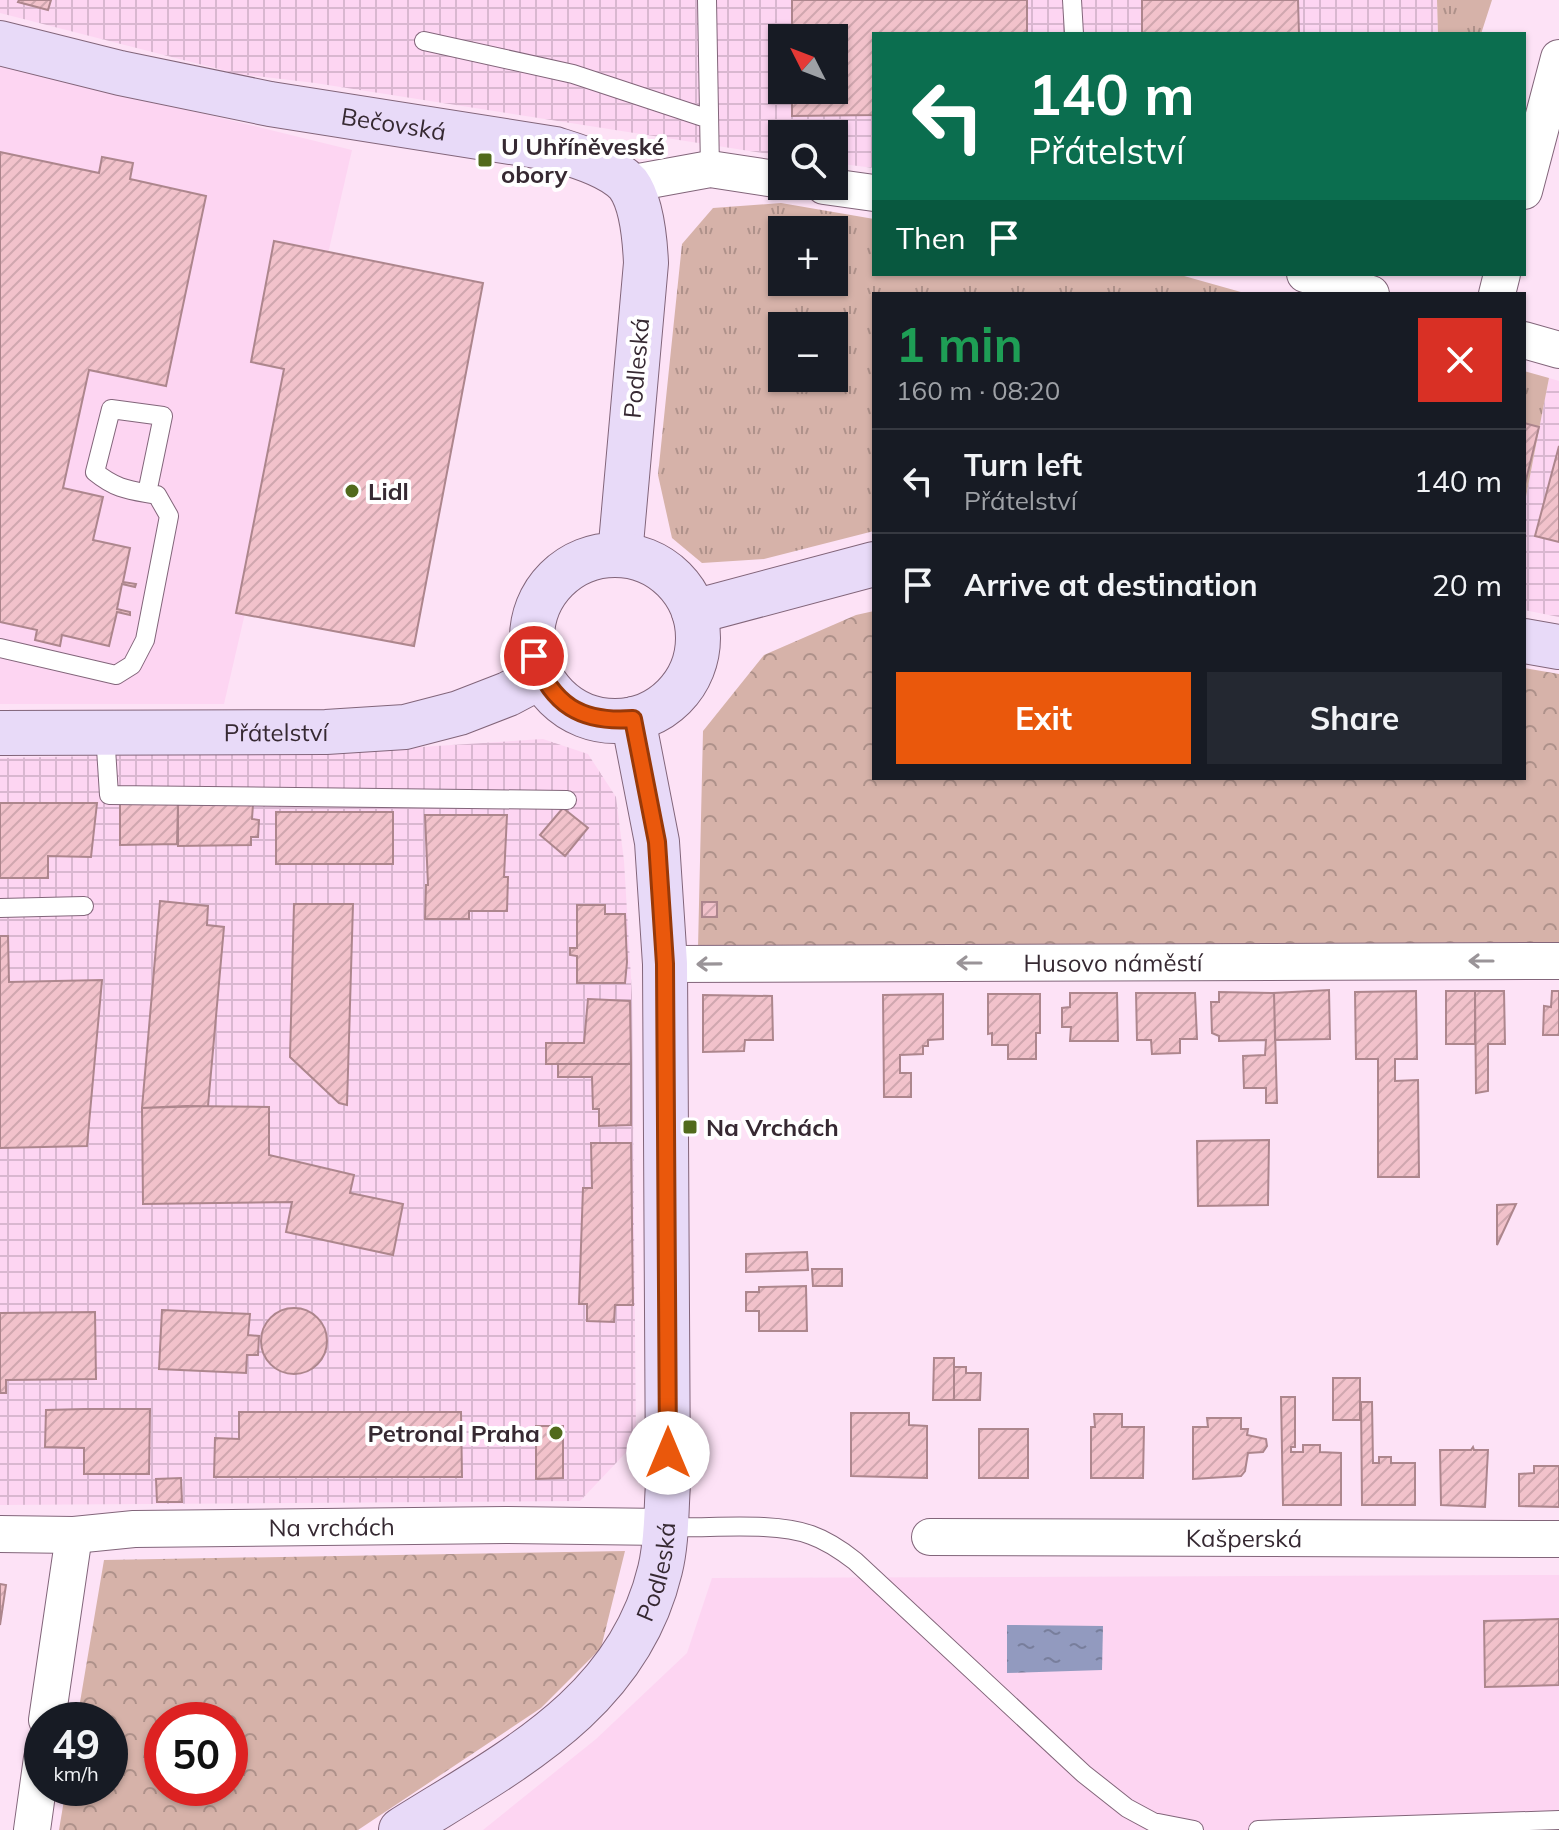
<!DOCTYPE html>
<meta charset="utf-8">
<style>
body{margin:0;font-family:Mulish,sans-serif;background:#242831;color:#f1f3f6;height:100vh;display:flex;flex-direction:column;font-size:30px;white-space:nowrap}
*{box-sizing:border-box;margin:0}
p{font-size:26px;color:#9ea1a6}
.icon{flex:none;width:44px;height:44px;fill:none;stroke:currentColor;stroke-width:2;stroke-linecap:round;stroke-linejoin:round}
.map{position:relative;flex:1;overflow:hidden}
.side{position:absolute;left:872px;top:292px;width:654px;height:488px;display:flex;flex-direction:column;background:#171b24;border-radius:0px;box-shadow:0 2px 6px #0004}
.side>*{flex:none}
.banner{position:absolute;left:872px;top:32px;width:654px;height:244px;border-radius:0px;box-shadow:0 2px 6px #0004;background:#0b6e4f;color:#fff;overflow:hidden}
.needle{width:52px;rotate:312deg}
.fabs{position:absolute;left:768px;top:24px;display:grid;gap:16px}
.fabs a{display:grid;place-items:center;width:80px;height:80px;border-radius:0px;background:#171b24;box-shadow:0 2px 6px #0004;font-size:40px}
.speed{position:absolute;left:24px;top:1702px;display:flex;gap:16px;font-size:40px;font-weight:700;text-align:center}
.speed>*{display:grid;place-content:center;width:104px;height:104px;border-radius:50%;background:#171b24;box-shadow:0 2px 6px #0004;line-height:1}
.speed small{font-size:20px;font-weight:400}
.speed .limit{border:12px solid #d22;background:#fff;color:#111}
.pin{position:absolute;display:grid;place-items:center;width:68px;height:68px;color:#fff;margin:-34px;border:4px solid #fff;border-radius:50%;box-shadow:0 2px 8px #0007}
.me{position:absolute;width:88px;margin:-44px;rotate:0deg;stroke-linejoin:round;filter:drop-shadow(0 0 6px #0008)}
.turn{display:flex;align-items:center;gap:28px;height:168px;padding:0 24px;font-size:36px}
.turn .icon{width:104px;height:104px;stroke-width:2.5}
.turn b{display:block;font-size:56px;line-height:68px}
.then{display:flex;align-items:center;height:76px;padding:0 24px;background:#0003;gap:16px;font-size:30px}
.round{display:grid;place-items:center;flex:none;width:84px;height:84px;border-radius:0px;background:#242831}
.overview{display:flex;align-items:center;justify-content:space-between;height:136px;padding:0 24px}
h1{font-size:48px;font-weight:700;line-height:60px;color:#1e9e55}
.button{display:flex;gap:16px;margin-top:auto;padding:16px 24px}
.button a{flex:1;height:92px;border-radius:0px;background:#ea580c;color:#fff;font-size:32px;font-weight:700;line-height:92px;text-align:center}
.button a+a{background:#242831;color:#f1f3f6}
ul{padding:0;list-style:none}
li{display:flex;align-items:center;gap:24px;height:104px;padding:0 24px;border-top:2px solid #363941}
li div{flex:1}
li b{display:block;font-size:30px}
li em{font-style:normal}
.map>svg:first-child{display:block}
</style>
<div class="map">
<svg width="1559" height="1830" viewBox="0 0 1559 1830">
<defs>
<pattern id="industrial-grid" width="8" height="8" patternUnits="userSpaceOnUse" patternTransform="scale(2)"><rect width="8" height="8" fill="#fdd5f2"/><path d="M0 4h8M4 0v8" fill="none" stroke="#d9b7d0"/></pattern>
<pattern id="grass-tufts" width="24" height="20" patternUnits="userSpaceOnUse" patternTransform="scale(2)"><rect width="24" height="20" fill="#d6b2a9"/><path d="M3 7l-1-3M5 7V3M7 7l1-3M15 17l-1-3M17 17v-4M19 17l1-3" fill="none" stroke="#ae918a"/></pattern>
<pattern id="park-crowns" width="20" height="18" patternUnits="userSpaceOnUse" patternTransform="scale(2)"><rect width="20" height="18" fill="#d6b2a9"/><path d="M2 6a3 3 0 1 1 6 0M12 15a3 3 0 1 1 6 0" fill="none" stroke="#ae918a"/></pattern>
<pattern id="water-ripples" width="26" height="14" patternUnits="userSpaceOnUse" patternTransform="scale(2)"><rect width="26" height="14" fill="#929abf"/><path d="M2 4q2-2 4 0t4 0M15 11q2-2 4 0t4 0" fill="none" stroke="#787e9c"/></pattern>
<pattern id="building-hatch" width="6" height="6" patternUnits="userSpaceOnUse" patternTransform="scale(2)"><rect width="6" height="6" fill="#f2c2cb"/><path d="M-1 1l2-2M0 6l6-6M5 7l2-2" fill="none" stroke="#d0a7af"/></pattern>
</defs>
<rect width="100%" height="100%" fill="#fde2f6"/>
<path fill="#fdd5f2" d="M0 64 352 150 224 704H0Z
M1559 1575V1830H483L596 1739 687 1653 712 1578Z"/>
<path fill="url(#industrial-grid)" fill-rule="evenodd" d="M0 0H1437L1438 34H874V168L834 163V134H782V156L315 83 238 74 0 13ZM782 38H834V90H782Z
M1549 378 1559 381V617L1524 610V507Z
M543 739 588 754 616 797 624 861 632 995 636 1442 580 1501 0 1505V758L242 753 405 748Z"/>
<path fill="url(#grass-tufts)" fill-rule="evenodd" d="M1437 0H1492L1481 34H1438Z
M781 203 874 219V274H1177L1248 294H874V531L764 559 702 563 672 538 658 475 682 244 713 208ZM782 230H834V282H782ZM782 326H834V378H782Z
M1524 371 1549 378 1524 507Z"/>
<path fill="url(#park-crowns)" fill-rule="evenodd" d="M874 611V778H1524V668L1559 674V942L698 948 703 731 764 655 856 615Z
M625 1551 601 1648 541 1708 358 1830H59L66 1788H110V1720H77L104 1560ZM162 1720H230V1788H162Z"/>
<path fill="url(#water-ripples)" d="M1007 1625 1103 1626 1102 1670 1007 1673Z"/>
<path fill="url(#building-hatch)" stroke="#ad868d" stroke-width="2" d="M19 0H51L48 10 18 2Z
M792 0H1027V34H874V115L792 116V90H834V38H792Z
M1142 0H1298L1299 34H1142Z
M0 152 99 173 102 157 133 163 130 179 206 196 166 386 89 370 63 488 103 497 93 540 130 548 123 582 136 584 135 587 122 584 117 609 130 612V615L117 612 109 646 62 635 60 646 35 640 37 630 0 622Z
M274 241 483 283 414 646 236 613 284 369 251 362Z
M1524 423 1539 427 1524 488Z
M1559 446V542L1535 536Z
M0 803H97L91 857 48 856V878H0Z
M120 803H178L177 844 120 845Z
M178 803 253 804 252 819 259 820 258 837H251V845L178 846Z
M563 808 588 828 565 856 540 835Z
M276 812H393V864H276Z
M425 815H507L504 877H508L507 911H469V919H425L426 885H428Z
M160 901 208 906 207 925 224 927 208 1106 142 1108Z
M702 902H717V917H702Z
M294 904H353L347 1105 339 1103 290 1057Z
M577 905H605V914H625L627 962 625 983H577V956L570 955V948H577Z
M0 936H8L9 982 102 980 87 1146 0 1148Z
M1329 990 1330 1039 1275 1040 1274 993Z
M1416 991 1417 1059H1395V1081L1418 1080 1419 1177H1378V1059H1356L1355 992Z
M1446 991H1475V1044H1446Z
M1475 991H1504L1505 1044H1488V1091L1476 1093Z
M1552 991H1559V1035H1543L1544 1006 1551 1007Z
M1219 992 1274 993 1277 1103H1266V1088H1244L1243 1056 1265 1055 1266 1040 1219 1041V1036L1212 1033 1211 1002H1219Z
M1070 993H1117L1118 1041H1070L1071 1027H1062V1008L1070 1007Z
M1136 993H1195L1197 1039H1180V1053L1152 1054 1151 1040H1137Z
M943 994V1039L928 1040V1046H923V1054L900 1055V1073H911V1097H884L883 995Z
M988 994H1040V1033H1036V1059H1008V1045H992V1033L988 1034Z
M703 995 772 996 773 1040H745L744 1051 703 1052Z
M588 999 630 1001 631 1064H546V1043H584Z
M558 1064H631V1125L599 1126V1109H593L592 1077H558Z
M186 1106 269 1107V1155L354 1175 350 1193 403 1204 393 1255 286 1232 292 1202 143 1204 142 1108Z
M1269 1140 1268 1205 1198 1206 1197 1141Z
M591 1143H631L633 1305H615L614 1322 587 1321V1304H579L583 1188H592Z
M1516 1204 1497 1245V1205Z
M807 1252 808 1270 746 1272V1254Z
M812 1269H842V1286H813Z
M806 1286 807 1331H759V1311H746V1292H759V1287Z
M261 1341a33 33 0 1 1 66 0a33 33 0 1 1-66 0Z
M162 1310 250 1314 248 1335 259 1336 258 1355H247L246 1373 159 1369Z
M95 1312 96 1379 6 1380V1393H0V1313Z
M934 1358H954V1400H933Z
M954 1367H966V1373H981L980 1400H954Z
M1333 1378H1360V1420H1333Z
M1281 1397H1295V1447H1291V1452H1303V1445H1320V1452L1341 1453V1505H1283Z
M1361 1402H1372L1373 1463H1379V1457H1391V1463H1415V1505H1362Z
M84 1409H150L149 1474H84V1448L45 1447 46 1410Z
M239 1412H461L462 1477H214L215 1438 239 1439Z
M851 1413H909V1425L927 1426V1478L851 1476Z
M1094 1414H1122V1427H1144L1143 1478H1091V1427H1095Z
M1207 1418H1241V1429H1248L1247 1435 1266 1439 1267 1446 1263 1452 1248 1453 1245 1471 1241 1476 1193 1479V1427H1208Z
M536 1426H563V1478L536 1479Z
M979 1429H1028V1478H979Z
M1473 1447 1474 1450H1488L1485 1507 1441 1505 1440 1450H1471Z
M1534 1466H1559V1507L1519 1506V1474L1534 1473Z
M181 1478 182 1502H157L156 1479Z
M0 1584 6 1585 0 1625Z
M1559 1619V1685L1485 1687 1484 1621Z"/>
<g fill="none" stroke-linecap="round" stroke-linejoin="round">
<g stroke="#82657a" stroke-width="20">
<path id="lane" d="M707 0 710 169
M1072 0 1074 34
M424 41 573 74 709 119
M0 648 116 675 132 665 145 640 169 516 157 495C130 490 117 490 95 472L111 409 163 416 147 493
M105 733 109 795 567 800
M0 908 84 906
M665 1527C708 1529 773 1521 811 1535 828 1541 841 1550 855 1561L1084 1774 1127 1808 1153 1822 1194 1830
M1258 1830 1559 1820"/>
</g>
<g stroke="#82657a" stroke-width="38">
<g id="street">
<path d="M628 184 710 169 782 180"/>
<path d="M824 186 874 193"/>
<path d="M1524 191 1559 58"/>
<path d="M1305 274 1371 294"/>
<path d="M1497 294 1502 274"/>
<path d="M1524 340 1559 350"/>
<path id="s1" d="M665 964 1559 961"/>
<path id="s2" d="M0 1534 74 1535 134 1529 506 1525 665 1527"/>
<path id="s3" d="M930 1537 1559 1539"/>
<path d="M47 1720 74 1535"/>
<path d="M32 1830 42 1758"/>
</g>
</g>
<g stroke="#82657a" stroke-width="46">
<g id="secondary">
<path id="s4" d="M0 43 120 73 270 104 555 149C577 156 612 166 628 184 642 203 645 241 646 263L620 555"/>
<circle cx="615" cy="638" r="83"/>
<path d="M694 612 874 564"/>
<path d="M1524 641 1559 647"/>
<path id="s5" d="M0 733 326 732 405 727 459 713 508 694 542 676"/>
<path id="s6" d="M401 1830C509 1762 628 1704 660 1570 667 1542 666 1512 668 1484L665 964 657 842 633 719"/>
</g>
</g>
<use href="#lane" stroke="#fff" stroke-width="18"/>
<use href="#street" stroke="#fff" stroke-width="36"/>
<use href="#secondary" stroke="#e8daf8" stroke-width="44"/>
</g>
<defs><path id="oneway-shaft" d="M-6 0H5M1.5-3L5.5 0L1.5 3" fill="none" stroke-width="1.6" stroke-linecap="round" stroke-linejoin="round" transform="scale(2)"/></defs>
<g stroke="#9a9498">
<use href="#oneway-shaft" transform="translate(1481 961) rotate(180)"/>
<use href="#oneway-shaft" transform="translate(969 963) rotate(180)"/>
<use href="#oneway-shaft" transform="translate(709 964) rotate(179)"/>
</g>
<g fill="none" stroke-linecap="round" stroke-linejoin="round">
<g stroke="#983908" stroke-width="20">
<path id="route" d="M534 656C552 705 581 723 633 719L657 842 665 964 668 1453"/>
</g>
<use href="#route" stroke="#ea580c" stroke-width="14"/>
</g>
<g fill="#516a1c" stroke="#fff" stroke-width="3">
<rect x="477" y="152" width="16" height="16" rx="4"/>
<circle cx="352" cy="491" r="8"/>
<rect x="682" y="1119" width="16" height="16" rx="4"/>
<circle cx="556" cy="1433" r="8"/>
</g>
<g text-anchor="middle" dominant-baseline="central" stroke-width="8" stroke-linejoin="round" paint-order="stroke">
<g font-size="24" fill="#362932" stroke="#fff">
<text stroke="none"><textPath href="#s4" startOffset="402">Bečovská</textPath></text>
<text transform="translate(636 368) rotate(-85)">Podleská</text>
<text stroke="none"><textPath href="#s5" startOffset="276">Přátelství</textPath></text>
<text stroke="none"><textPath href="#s1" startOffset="448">Husovo náměstí</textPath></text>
<text stroke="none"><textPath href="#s2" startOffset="332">Na vrchách</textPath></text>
<text stroke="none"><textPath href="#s3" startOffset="314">Kašperská</textPath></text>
<text stroke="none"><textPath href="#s6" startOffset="376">Podleská</textPath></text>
</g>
<g font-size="24" font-weight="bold" fill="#362932" stroke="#fff" text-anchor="start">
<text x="501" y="146">U Uhříněveské<tspan x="501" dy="28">obory</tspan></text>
<text x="368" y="491">Lidl</text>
<text x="706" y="1127">Na Vrchách</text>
<text x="540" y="1433" text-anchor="end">Petronal Praha</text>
</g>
</g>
</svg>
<div class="fabs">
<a><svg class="needle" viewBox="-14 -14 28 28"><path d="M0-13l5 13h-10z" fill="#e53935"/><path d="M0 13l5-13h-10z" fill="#9ea1a6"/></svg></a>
<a><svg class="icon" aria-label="search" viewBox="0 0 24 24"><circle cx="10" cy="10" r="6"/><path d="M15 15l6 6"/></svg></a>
<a>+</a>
<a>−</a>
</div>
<div class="speed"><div>49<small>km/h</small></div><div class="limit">50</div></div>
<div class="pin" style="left:534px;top:656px;background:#d93025"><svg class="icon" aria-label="arrive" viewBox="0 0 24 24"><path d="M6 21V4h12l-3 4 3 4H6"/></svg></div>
<svg class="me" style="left:668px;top:1453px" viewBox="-20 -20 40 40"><circle r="19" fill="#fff"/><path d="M0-13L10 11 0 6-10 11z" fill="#ea580c"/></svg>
<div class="banner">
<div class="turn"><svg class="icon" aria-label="left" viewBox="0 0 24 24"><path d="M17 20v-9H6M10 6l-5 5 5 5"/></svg><div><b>140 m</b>Přátelství</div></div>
<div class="then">Then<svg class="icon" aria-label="arrive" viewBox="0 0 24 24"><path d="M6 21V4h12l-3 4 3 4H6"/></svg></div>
</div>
<section class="side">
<div class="overview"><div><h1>1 min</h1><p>160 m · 08:20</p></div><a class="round" style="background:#d93025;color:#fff"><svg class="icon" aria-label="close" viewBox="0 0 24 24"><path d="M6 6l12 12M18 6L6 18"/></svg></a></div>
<ul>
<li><svg class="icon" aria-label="left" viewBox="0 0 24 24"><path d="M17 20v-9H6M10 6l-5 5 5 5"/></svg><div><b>Turn left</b><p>Přátelství</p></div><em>140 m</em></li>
<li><svg class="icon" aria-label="arrive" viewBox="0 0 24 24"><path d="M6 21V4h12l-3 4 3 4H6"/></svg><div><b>Arrive at destination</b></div><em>20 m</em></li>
</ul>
<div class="button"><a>Exit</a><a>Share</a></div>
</section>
</div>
